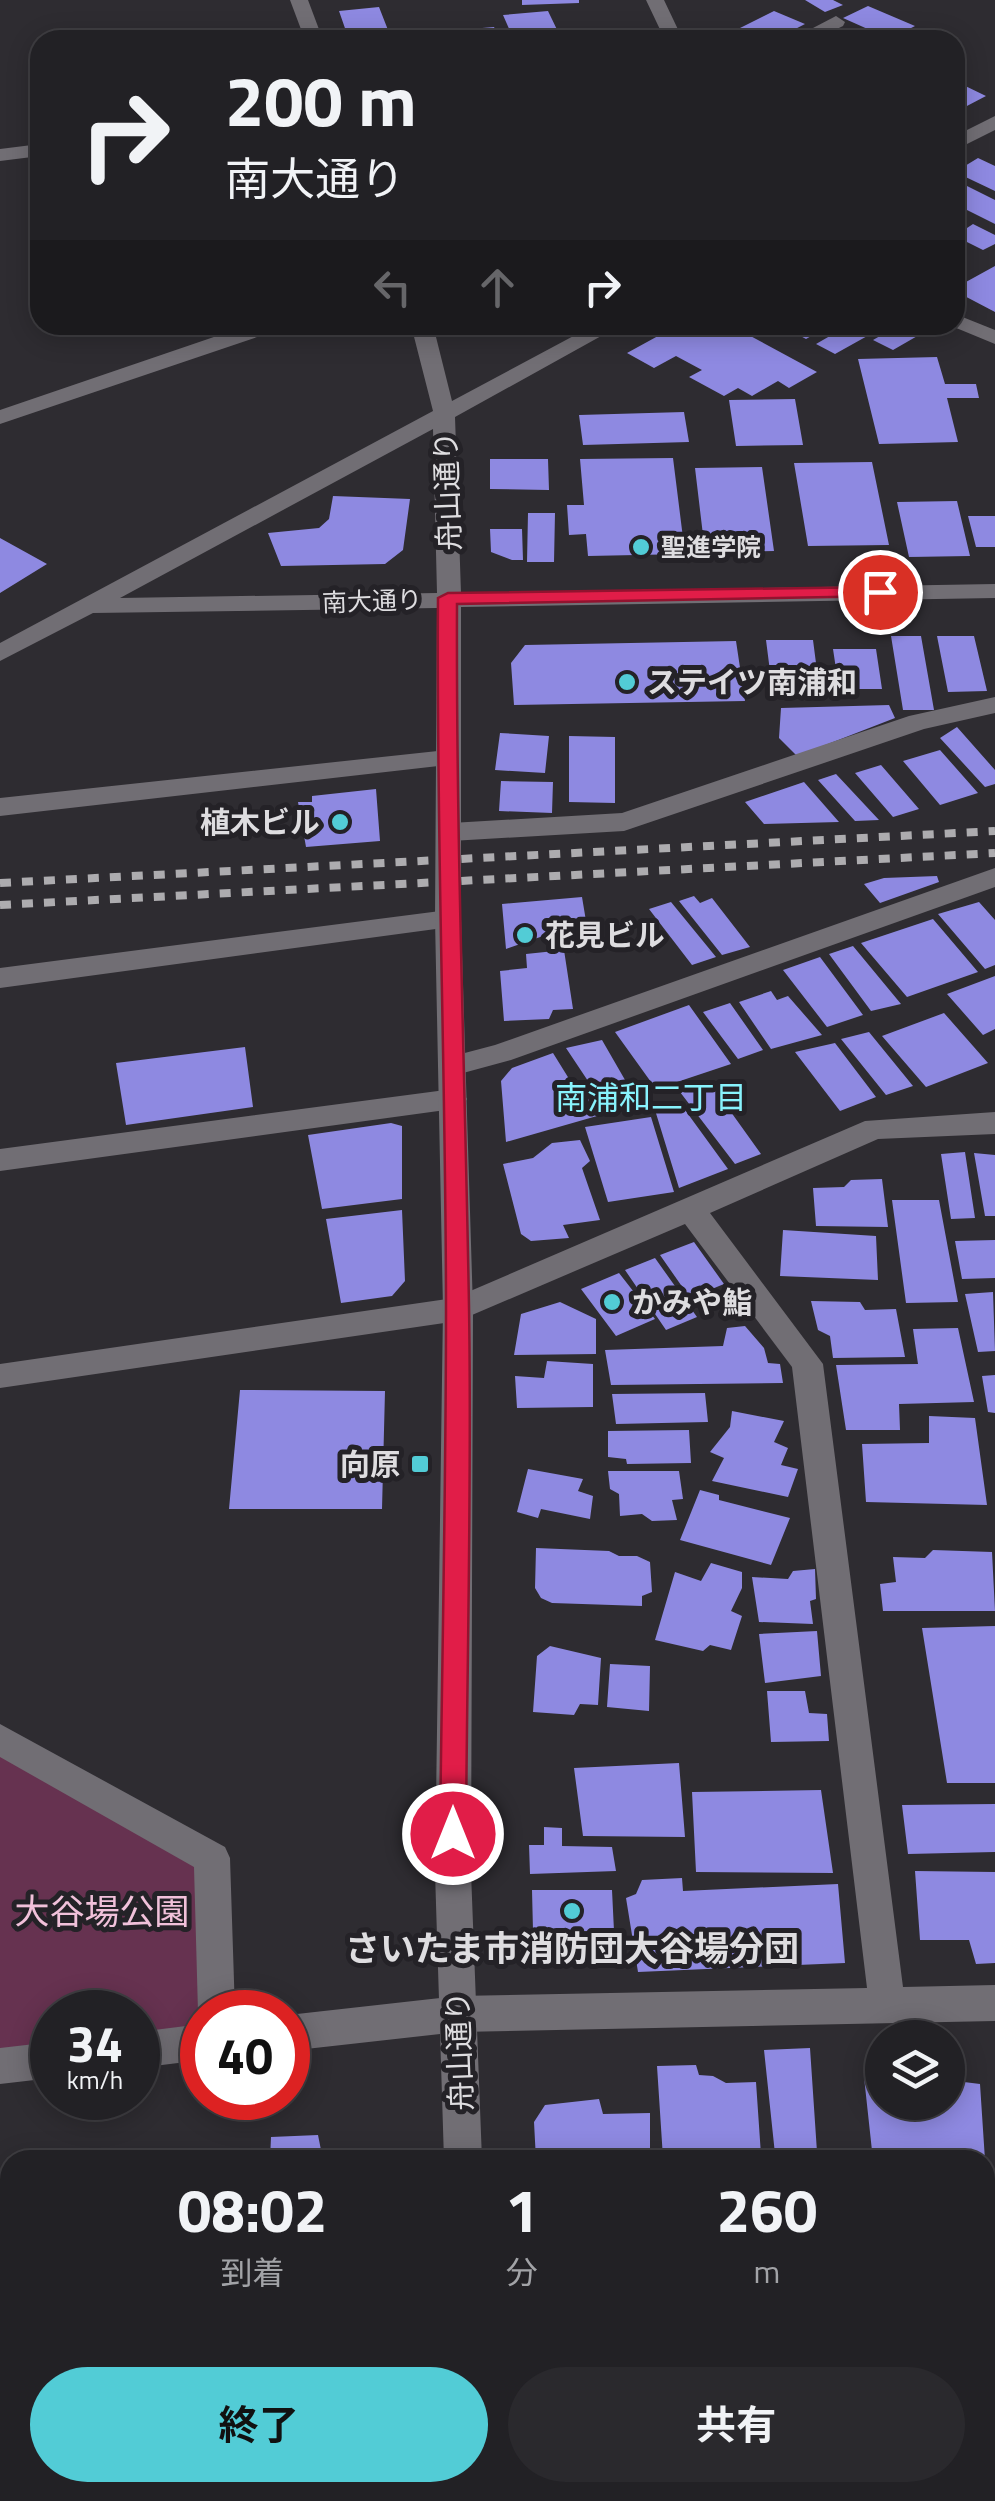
<!DOCTYPE html>
<html lang="ja">
<meta charset="utf-8">
<style>
body{margin:0;font-family:"Titillium Web","Noto Sans JP",sans-serif;background:#2a292d;color:#f1f3f6;height:100vh;display:flex;flex-direction:column;font-size:38px;white-space:nowrap}
*{box-sizing:border-box;margin:0}
p{font-size:32px;color:#a2a3a7}
.icon{flex:none;width:55px;height:55px;fill:none;stroke:currentColor;stroke-width:2;stroke-linecap:round;stroke-linejoin:round}
.map{position:relative;flex:1;overflow:hidden}
.sheet{position:absolute;left:0px;top:2150px;width:995px;height:352px;display:flex;flex-direction:column;background:#222125;border-radius:30px 30px 0 0;box-shadow:0 5px 25px #0003,0 0 0 2px #3f3e42}
.sheet>*{flex:none}
.banner{position:absolute;left:30px;top:30px;width:935px;height:305px;border-radius:30px;box-shadow:0 5px 25px #0003,0 0 0 2px #3f3e42;background:#222125;color:#f1f3f6;overflow:hidden}
.tools{position:absolute;left:865px;top:2020px;display:grid;gap:20px}
.tools a{display:grid;place-items:center;width:100px;height:100px;border-radius:50%;background:#222125;box-shadow:0 5px 25px #0003,0 0 0 2px #3f3e42;font-size:50px}
.speed{position:absolute;left:30px;top:1990px;display:flex;gap:20px;font-size:50px;font-weight:700;text-align:center}
.speed>*{display:grid;place-content:center;width:130px;height:130px;border-radius:50%;background:#222125;box-shadow:0 5px 25px #0003,0 0 0 2px #3f3e42;line-height:1}
.speed small{font-size:25px;font-weight:400}
.speed .limit{border:15px solid #d22;background:#fff;color:#111}
.pin{position:absolute;display:grid;place-items:center;width:85px;height:85px;color:#fff;margin:-42px;border:5px solid #fff;border-radius:50%;box-shadow:0 2px 10px #0007}
.me{position:absolute;width:110px;margin:-55px;rotate:0deg;stroke-linejoin:round;filter:drop-shadow(0 0 8px #0008)}
.turn{display:flex;align-items:center;gap:35px;height:210px;padding:0 30px;font-size:45px}
.turn .icon{width:130px;height:130px;stroke-width:2.5}
.turn b{display:block;font-size:70px;line-height:85px}
.lanes{display:flex;align-items:center;height:95px;padding:0 30px;background:#0003;justify-content:center;gap:50px;direction:ltr}
.lanes .off{opacity:.35}
.eta{display:flex;justify-content:space-evenly;align-items:center;height:170px;text-align:center}
.eta b{font-size:60px;font-weight:700;line-height:70px}
.button{display:flex;gap:20px;margin-top:auto;padding:20px 30px}
.button a{flex:1;height:115px;border-radius:60px;background:#52ccd6;color:#111;font-size:40px;font-weight:700;line-height:115px;text-align:center}
.button a+a{background:#2a292d;color:#f1f3f6}
.map>svg:first-child{display:block}
</style>
<div class="map">
<svg width="995" height="2501" viewBox="0 0 995 2501">
<rect width="100%" height="100%" fill="#2e2c31"/>
<path fill="#663250" d="M0 1739 212 1858 217 2012H202V2042L138 2050V2012H52V2060L0 2066Z"/>
<path fill="#8e89e1" d="M522 0H579V3L522 5Z
M805 0H833L843 5 825 12Z
M868 6 915 26 890 39 843 18Z
M379 7 388 30 347 34 339 11Z
M548 11 562 40H514L503 15Z
M774 11 805 24 774 40 740 28Z
M494 27 500 40H376V37Z
M955 81 986 96 965 107 955 102Z
M978 158 995 166V191L955 172Z
M955 180 995 200V224L955 204Z
M973 224 995 235V244L983 250 955 236Z
M995 266V312L955 291V288Z
M678 325H730L817 372 789 388 778 381 752 396 738 388 724 396 689 377 702 370 676 356 654 368 627 353Z
M780 325H831L806 339Z
M849 325H887L835 354 816 344Z
M899 325H915L926 331 893 350 873 340Z
M937 357 945 384H976L979 398H947L958 442 879 444 858 359Z
M795 399 803 445 736 446 729 400Z
M684 412 689 442 583 445 579 415Z
M673 458 685 554 588 556 586 534 569 535 567 505H584L580 459Z
M490 459H548L549 490 490 489Z
M872 462 889 545 808 546 794 463Z
M762 467 774 551 705 552 695 468Z
M333 496 410 499 403 550 385 564 281 566 268 533 319 528 329 519Z
M957 501 970 556 909 557 897 502Z
M528 513H555L554 562H527Z
M968 516H995V547H976Z
M490 529H522L523 560H512L491 552Z
M0 538 47 564 0 593Z
M891 636H921L934 710H903Z
M937 636H974L987 691 948 692Z
M766 640H813L820 694 773 695Z
M736 641 745 701 514 705 511 663 525 645Z
M833 649H876L882 689H839Z
M889 705 895 718 797 756 779 738 781 708Z
M957 727 995 770V784L985 787 940 738Z
M500 733 549 736 545 773 495 770Z
M569 736 615 737V803L569 802Z
M940 750 978 793 940 805 903 761Z
M881 765 919 809 893 817 855 773Z
M836 774 879 820 855 821 818 780Z
M501 781 553 782 552 813 499 811Z
M804 782 839 822 764 824 745 802Z
M376 789 380 841 306 847 298 802H312V796Z
M937 876 939 882 880 903 864 884 884 878Z
M694 896 700 903 712 898 750 947 722 955 679 901Z
M582 897 586 921 506 949 502 904Z
M671 902 716 957 692 965 649 909Z
M979 902 995 920V965L985 969 938 914Z
M933 919 978 972 907 997 861 943Z
M853 946 901 1004 871 1011 829 954Z
M564 950 573 1009 553 1010 549 1019 504 1021 500 971 527 968 526 954Z
M820 957 863 1015 827 1027 783 970Z
M995 976V1029L983 1035 947 994Z
M771 991 777 1000 788 996 822 1035 771 1049 739 1002Z
M730 1003 763 1050 738 1059 703 1012Z
M689 1005 731 1064 656 1089 615 1032Z
M944 1013 988 1063 926 1087 882 1036Z
M869 1032 913 1086 886 1095 841 1039Z
M602 1040 636 1099 606 1108 566 1048Z
M835 1043 876 1097 840 1111 795 1052Z
M245 1047 253 1107 126 1125 116 1063Z
M553 1053 571 1082 581 1085 597 1116 506 1142 501 1081 512 1068Z
M708 1080 761 1154 735 1164 680 1092Z
M680 1103 728 1169 679 1188 655 1110Z
M651 1117 674 1192 608 1202 585 1127Z
M391 1123 402 1126V1199L322 1209 308 1135Z
M580 1140 590 1161 582 1168 600 1220 563 1225 569 1238 531 1241 521 1234 503 1164 533 1158 552 1143Z
M965 1152 975 1218 951 1219 941 1154Z
M974 1153 995 1155V1216H985Z
M882 1179 888 1227 816 1226 813 1188 844 1187 851 1180Z
M892 1200H939L958 1302 906 1303Z
M402 1210 405 1281 392 1296 341 1303 326 1219Z
M783 1230 876 1236 878 1280 780 1276Z
M995 1240V1278L962 1279 955 1241Z
M694 1242 724 1284 690 1298 660 1255Z
M655 1258 697 1317 666 1330 625 1270Z
M619 1273 655 1319 616 1336 581 1289Z
M993 1292 995 1351 978 1352 965 1294Z
M811 1301 860 1302 865 1310 896 1309 905 1357 833 1358 830 1336 818 1330Z
M560 1302 596 1319V1354L514 1355 521 1314Z
M745 1326 764 1348 768 1363 780 1364 783 1383 611 1385 605 1350 723 1346 727 1328Z
M958 1328 974 1402 899 1404 900 1430H846L836 1365 918 1364 913 1329Z
M547 1361 593 1364V1407L517 1408 515 1376 544 1378Z
M995 1375V1413L988 1412 982 1376Z
M240 1390 385 1391 382 1509H229Z
M705 1393 708 1422 616 1424 612 1394Z
M732 1411 784 1421 774 1442 788 1448 781 1465 798 1469 788 1497 712 1481 724 1458 710 1452 730 1427Z
M929 1416 975 1418 987 1505 866 1502 862 1444 929 1443Z
M689 1430 691 1463 627 1464 626 1459 608 1457V1431Z
M528 1469 583 1479 578 1491 593 1496 590 1519 541 1509 538 1518 517 1512Z
M608 1471H679L683 1499 672 1500 677 1520 652 1521 642 1514 620 1516 619 1494 610 1489Z
M700 1490 719 1495V1500L790 1518 771 1565 680 1540Z
M536 1548 609 1551 619 1556H637L650 1562 652 1592 642 1596V1606L552 1603 541 1598 535 1588Z
M933 1550 992 1552 995 1611H883L880 1584 896 1582 893 1557 925 1558Z
M711 1563 742 1572V1588L731 1611 742 1616 731 1650 710 1645 703 1651 655 1640 675 1572 701 1581Z
M815 1569 816 1599 810 1601 813 1624 759 1622 752 1577 788 1579 793 1571Z
M995 1626V1783H947L922 1628Z
M817 1631 821 1676 765 1683 759 1634Z
M550 1646 601 1658 598 1705 580 1704 574 1715 533 1712 537 1656Z
M610 1664 650 1666 649 1711 607 1707Z
M767 1691H805L809 1713 827 1714 829 1741 771 1742Z
M679 1763 685 1837 583 1836 574 1768Z
M821 1790 833 1873 696 1872 692 1792Z
M995 1804V1852L908 1854 902 1805Z
M544 1827 562 1828V1846L612 1847 616 1871 530 1874 529 1845H544Z
M915 1871 995 1872V1963L976 1964 969 1940H920Z
M682 1878 683 1891 838 1884 845 1963 638 1972 626 1898 636 1894 642 1880Z
M532 1890H612L614 1931H533Z
M810 2048 817 2152 775 2154 764 2050Z
M696 2065 699 2075 713 2076 726 2083 756 2082 761 2155 663 2158 657 2066Z
M882 2074V2102H948V2080L980 2084 985 2160H873L864 2077Z
M599 2099 603 2114 650 2113V2160H536L534 2122 545 2105Z
M318 2135 323 2160H270L271 2137Z
M985 2409H995V2501H928L927 2492H985Z
M206 2492H300V2501H205Z"/>
<g fill="none" stroke-linecap="round" stroke-linejoin="round">
<path fill="#716e74" fill-rule="evenodd" d="M836 16 845 22 843 26 814 40H790Z"/>
<path fill="#716e74" fill-rule="evenodd" d="M40 144V156L0 161V149Z
M955 314 995 330V344L949 325H955Z
M249 325H281L278 330 0 424V410Z
M995 697V713L924 729 624 831 451 841 438 832 451 823 622 813 909 716Z
M447 750 456 752 460 758 456 764 0 816V798Z
M995 868V887L511 1060 452 1076 442 1073 438 1066 442 1059 495 1045Z
M448 910 458 912 461 919 458 926 0 988V968Z
M453 1089 463 1092 467 1099 463 1106 453 1109 0 1171V1149Z
M995 1112V1134L878 1139 710 1213 823 1364 903 1987 995 1985V2021L458 2032 288 2051V2015L458 1996 867 1988 792 1367 685 1224 458 1321 0 1388V1364L454 1298 865 1121Z
M0 1724 225 1847 230 1858 235 2012H202V2021L198 2012 194 1867 0 1757Z
M202 2024V2060L138 2068V2032Z
M52 2042V2078L0 2084V2048Z"/>
<path fill="#716e74" fill-rule="evenodd" d="M290 0H308L323 40H305Z
M646 0H664L683 40H665Z
M995 116V130L955 150V136Z
M411 325H433L452 401 594 325H621L455 417 461 593 995 584V598L461 607V919L473 1309 471 1872 482 2160H444L435 1872 443 1309 435 919 437 608 93 613 0 661V643L433 411ZM433 429 437 593 120 598Z
M454 2492H496V2501H454Z"/>
<path stroke="#adacaf" stroke-width="8" stroke-dasharray="11 11" stroke-linecap="butt" d="M0 883 995 831
M0 905 995 853"/>
</g>
<path fill="#e11d48" stroke="#92132f" stroke-width="2.5" d="M880 587 890 592 887 596 457 604C456 838 465 1072 469 1306 472 1482 467 1658 466 1834L463 1843 453 1847 443 1843 440 1834C442 1660 446 1486 446 1311 446 1073 436 836 438 598L448 593Z"/>
<g fill="#52ccd6" stroke="#242227" stroke-width="4">
<circle cx="641" cy="547" r="10"/>
<circle cx="627" cy="682" r="10"/>
<circle cx="340" cy="822" r="10"/>
<circle cx="525" cy="935" r="10"/>
<circle cx="612" cy="1302" r="10"/>
<rect x="410" y="1454" width="20" height="20" rx="5"/>
<circle cx="572" cy="1911" r="10"/>
</g>
<g text-anchor="middle" dominant-baseline="central" stroke-width="10" stroke-linejoin="round" paint-order="stroke">
<g font-size="25" font-weight="bold" fill="#dedde0" stroke="#242227" text-anchor="start">
<text x="661" y="547">聖進学院</text>
</g>
<g font-size="25" fill="#dedde0" stroke="#242227">
<text transform="translate(372 601) rotate(-2)">南大通り</text>
</g>
<g font-size="30" fill="#dedde0" stroke="#242227">
<text transform="translate(447 491) rotate(-92)">舟山通り</text>
<text transform="translate(459 2051) rotate(-92)">舟山通り</text>
</g>
<g font-size="30" font-weight="bold" fill="#dedde0" stroke="#242227" text-anchor="start">
<text x="647" y="682">ステイツ南浦和</text>
<text x="320" y="822" text-anchor="end">植木ビル</text>
<text x="545" y="935">花見ビル</text>
<text x="632" y="1302">かみや鮨</text>
<text x="400" y="1464" text-anchor="end">向原</text>
</g>
<g font-size="32" fill="#88f3fd" stroke="#242227">
<text x="651" y="1097">南浦和二丁目</text>
</g>
<g font-size="35" fill="#f1c1da" stroke="#242227">
<text x="102" y="1911">大谷場公園</text>
</g>
<g font-size="35" font-weight="bold" fill="#dedde0" stroke="#242227">
<text x="572" y="1948">さいたま市消防団大谷場分団</text>
</g>
</g>
</svg>
<div class="tools">
<a><svg class="icon" aria-label="layers" viewBox="0 0 24 24"><path d="M12 4l9 5-9 5-9-5zM3 14l9 5 9-5"/></svg></a>
</div>
<div class="speed"><div>34<small>km/h</small></div><div class="limit">40</div></div>
<div class="pin" style="left:880px;top:592px;background:#d93025"><svg class="icon" aria-label="arrive" viewBox="0 0 24 24"><path d="M6 21V4h12l-3 4 3 4H6"/></svg></div>
<svg class="me" style="left:453px;top:1834px" viewBox="-20 -20 40 40"><circle r="17" fill="#e11d48" stroke="#fff" stroke-width="3"/><path d="M0-11L8 9 0 5-8 9z" fill="#fff"/></svg>
<div class="banner">
<div class="turn"><svg class="icon" aria-label="right" viewBox="0 0 24 24"><path d="M7 20v-9h11M14 6l5 5-5 5"/></svg><div><b>200 m</b>南大通り</div></div>
<div class="lanes"><svg class="icon off" aria-label="left" viewBox="0 0 24 24"><path d="M17 20v-9H6M10 6l-5 5 5 5"/></svg><svg class="icon off" aria-label="ahead" viewBox="0 0 24 24"><path d="M12 20V5M6 11l6-6 6 6"/></svg><svg class="icon" aria-label="right" viewBox="0 0 24 24"><path d="M7 20v-9h11M14 6l5 5-5 5"/></svg></div>
</div>
<section class="sheet">
<div class="eta">
<div><b>08:02</b><p>到着</p></div>
<div><b>1</b><p>分</p></div>
<div><b>260</b><p>m</p></div>
</div>
<div class="button"><a>終了</a><a>共有</a></div>
</section>
</div>
